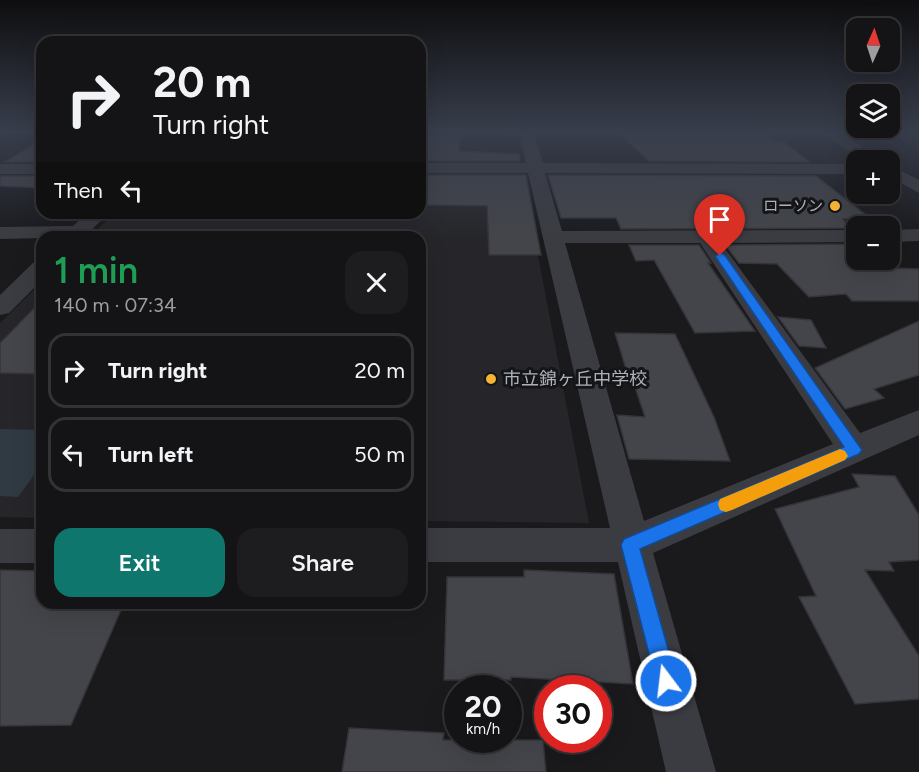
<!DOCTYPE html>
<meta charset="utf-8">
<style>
body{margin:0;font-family:Figtree,"Noto Sans JP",sans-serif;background:#1d1d1f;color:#f1f3f6;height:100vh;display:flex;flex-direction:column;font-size:22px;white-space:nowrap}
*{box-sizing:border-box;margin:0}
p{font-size:20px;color:#9d9ea1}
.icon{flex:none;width:33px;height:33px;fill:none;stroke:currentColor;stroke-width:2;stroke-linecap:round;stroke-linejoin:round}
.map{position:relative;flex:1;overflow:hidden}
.drawer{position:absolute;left:36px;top:231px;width:390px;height:378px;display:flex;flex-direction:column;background:#141416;border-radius:18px;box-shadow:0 6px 24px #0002,0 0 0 2px #333335}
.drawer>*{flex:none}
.guide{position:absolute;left:36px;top:36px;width:390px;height:183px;border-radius:18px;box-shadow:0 6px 24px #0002,0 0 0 2px #333335;background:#141416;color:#f1f3f6;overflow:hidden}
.needle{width:39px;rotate:3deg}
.tools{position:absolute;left:846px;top:18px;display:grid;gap:12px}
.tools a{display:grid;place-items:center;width:54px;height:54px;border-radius:12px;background:#141416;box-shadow:0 6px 24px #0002,0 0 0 2px #333335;font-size:30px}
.speed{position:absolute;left:444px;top:675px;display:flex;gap:12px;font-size:30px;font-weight:700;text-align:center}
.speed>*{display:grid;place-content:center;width:78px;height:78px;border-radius:50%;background:#141416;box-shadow:0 6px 24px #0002,0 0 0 2px #333335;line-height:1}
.speed small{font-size:15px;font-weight:400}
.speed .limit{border:9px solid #d22;background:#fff;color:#111}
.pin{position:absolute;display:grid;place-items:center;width:51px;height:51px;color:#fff;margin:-62px -26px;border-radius:50% 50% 50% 0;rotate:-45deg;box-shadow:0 0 6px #0007}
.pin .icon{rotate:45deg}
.me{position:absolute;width:66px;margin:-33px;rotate:345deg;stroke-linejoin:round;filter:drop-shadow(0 0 4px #0008)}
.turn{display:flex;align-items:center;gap:21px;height:126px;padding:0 18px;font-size:27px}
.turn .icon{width:78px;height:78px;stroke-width:2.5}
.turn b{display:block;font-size:42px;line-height:51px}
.then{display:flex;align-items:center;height:57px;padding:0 18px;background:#0003;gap:12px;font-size:22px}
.round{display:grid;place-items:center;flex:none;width:63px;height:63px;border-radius:18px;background:#1d1d1f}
.overview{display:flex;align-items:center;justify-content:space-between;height:102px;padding:0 18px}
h1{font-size:36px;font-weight:600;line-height:45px;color:#1e9e55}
.primary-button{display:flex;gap:12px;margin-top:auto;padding:12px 18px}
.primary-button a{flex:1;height:69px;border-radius:18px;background:#0f766e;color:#fff;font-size:24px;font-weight:600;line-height:69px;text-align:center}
.primary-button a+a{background:#1d1d1f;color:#f1f3f6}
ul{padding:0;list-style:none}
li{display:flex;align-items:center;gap:18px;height:75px;margin:0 12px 9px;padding:0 6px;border:3px solid #333335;border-radius:18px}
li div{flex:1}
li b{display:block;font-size:22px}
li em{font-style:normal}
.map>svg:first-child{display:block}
</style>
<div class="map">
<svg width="919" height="772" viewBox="0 0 919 772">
<rect width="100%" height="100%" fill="#1a1a1d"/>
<path fill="#26262a" d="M420 176 523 177 589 523 420 521V237H89L115 213H420Z
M42 282V518L0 517V323Z"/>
<path fill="#2f3a42" d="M0 429 42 430V464L18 497 0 496Z"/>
<path fill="#44454a" stroke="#343439" stroke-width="1.5" d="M617 131 766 133 777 142H784L809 162 649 161Z
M420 135H460L459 151 519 154 520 161H420Z
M42 139V162H5Z
M420 175H526L541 255H489L487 206 420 205Z
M548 175 816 176 870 218 843 219 851 228 621 229 616 218H561Z
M0 176H42V188L0 186Z
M856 244V260H884L892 268 919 269V301H852L846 294 809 297 777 264 739 263 725 245Z
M629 245H699L711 263H708L755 331 695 333 654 260 636 261Z
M42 300V374L0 373V343Z
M778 317 811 320 826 348 799 346Z
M919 321V375L874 389 884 398 845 409 815 368Z
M615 333 675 334 714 417 730 461 629 459 617 415 645 417 629 369H626Z
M852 474 895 476 919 515V560L889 562 894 571 865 570 919 656V699L855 704 799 597 816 596 775 509 859 487Z
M0 570 42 571V603H124L71 725 0 726Z
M524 570 614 574 633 684 511 677V680H444L447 577H524Z
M349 728 444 733 443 740H543L546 772H342Z"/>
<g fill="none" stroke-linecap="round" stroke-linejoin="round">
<path fill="#3b3c42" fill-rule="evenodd" d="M519 131H533L543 163 856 164V174L545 173 562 231 856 230V242L721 243 860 433 919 410V435L653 553 716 772H666L618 562H420V528H610L528 173H420V163H526ZM565 243H700L833 444 644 521Z
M819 131H837L882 160H863Z
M0 164H42V174H0Z
M890 165 919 180V193L890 177Z
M87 213H108L85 237 0 239V227L73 226Z
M919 229V241L890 242V230Z
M42 260V280L9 313 0 315V295L34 262Z
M0 529H42V563H0Z"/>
</g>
<linearGradient id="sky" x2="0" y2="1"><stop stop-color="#0e0e10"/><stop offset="0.55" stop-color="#383e4c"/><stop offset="1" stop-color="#383e4c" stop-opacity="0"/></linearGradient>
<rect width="919" height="239" fill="url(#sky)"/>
<path fill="#1a73e8" stroke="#114b97" stroke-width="1.5" d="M720 253 724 254 862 450 859 454 640 549 677 681 674 689 666 692 659 689 656 681 621 545 624 539 844 447 715 256Z"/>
<path fill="#f59e0b" d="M840 449 845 451 848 456 845 460 732 510 726 512 720 510 718 504 720 499Z"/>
<g fill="#f8b337" stroke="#151518" stroke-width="2">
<circle cx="835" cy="206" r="6"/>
<circle cx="491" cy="379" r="6"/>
</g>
<g text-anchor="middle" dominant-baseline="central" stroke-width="6" stroke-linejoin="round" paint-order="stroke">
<g font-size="15" fill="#acb2bc" stroke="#151518" text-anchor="end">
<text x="823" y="206">ローソン</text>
</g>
<g font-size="18" fill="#acb2bc" stroke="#151518" text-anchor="start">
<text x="503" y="379">市立錦ヶ丘中学校</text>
</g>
</g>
</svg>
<div class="tools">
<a><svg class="needle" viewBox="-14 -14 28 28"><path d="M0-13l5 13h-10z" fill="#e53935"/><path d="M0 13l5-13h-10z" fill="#9d9ea1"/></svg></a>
<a><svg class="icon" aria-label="layers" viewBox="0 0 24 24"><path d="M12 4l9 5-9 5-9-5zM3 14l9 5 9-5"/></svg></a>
<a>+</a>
<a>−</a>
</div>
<div class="speed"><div>20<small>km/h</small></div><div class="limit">30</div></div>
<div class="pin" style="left:720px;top:256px;background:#d93025"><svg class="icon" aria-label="arrive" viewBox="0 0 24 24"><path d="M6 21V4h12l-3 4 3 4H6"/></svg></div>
<svg class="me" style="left:666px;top:681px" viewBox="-20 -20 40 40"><circle r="17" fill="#1a73e8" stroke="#fff" stroke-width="3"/><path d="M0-11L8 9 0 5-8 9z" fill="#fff"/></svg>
<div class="guide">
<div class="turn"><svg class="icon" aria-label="right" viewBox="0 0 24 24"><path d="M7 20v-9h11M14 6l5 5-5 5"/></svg><div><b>20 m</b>Turn right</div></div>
<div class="then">Then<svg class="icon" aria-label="left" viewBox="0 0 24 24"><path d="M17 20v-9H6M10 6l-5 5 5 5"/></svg></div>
</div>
<section class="drawer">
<div class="overview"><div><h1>1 min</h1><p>140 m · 07:34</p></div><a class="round"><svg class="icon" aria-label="close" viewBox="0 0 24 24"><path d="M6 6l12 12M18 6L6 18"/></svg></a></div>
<ul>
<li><svg class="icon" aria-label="right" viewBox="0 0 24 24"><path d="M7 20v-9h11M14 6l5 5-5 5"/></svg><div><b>Turn right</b></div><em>20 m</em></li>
<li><svg class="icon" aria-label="left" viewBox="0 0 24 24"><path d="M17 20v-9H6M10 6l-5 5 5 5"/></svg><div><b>Turn left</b></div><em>50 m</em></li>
</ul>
<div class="primary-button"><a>Exit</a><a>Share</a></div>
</section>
</div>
